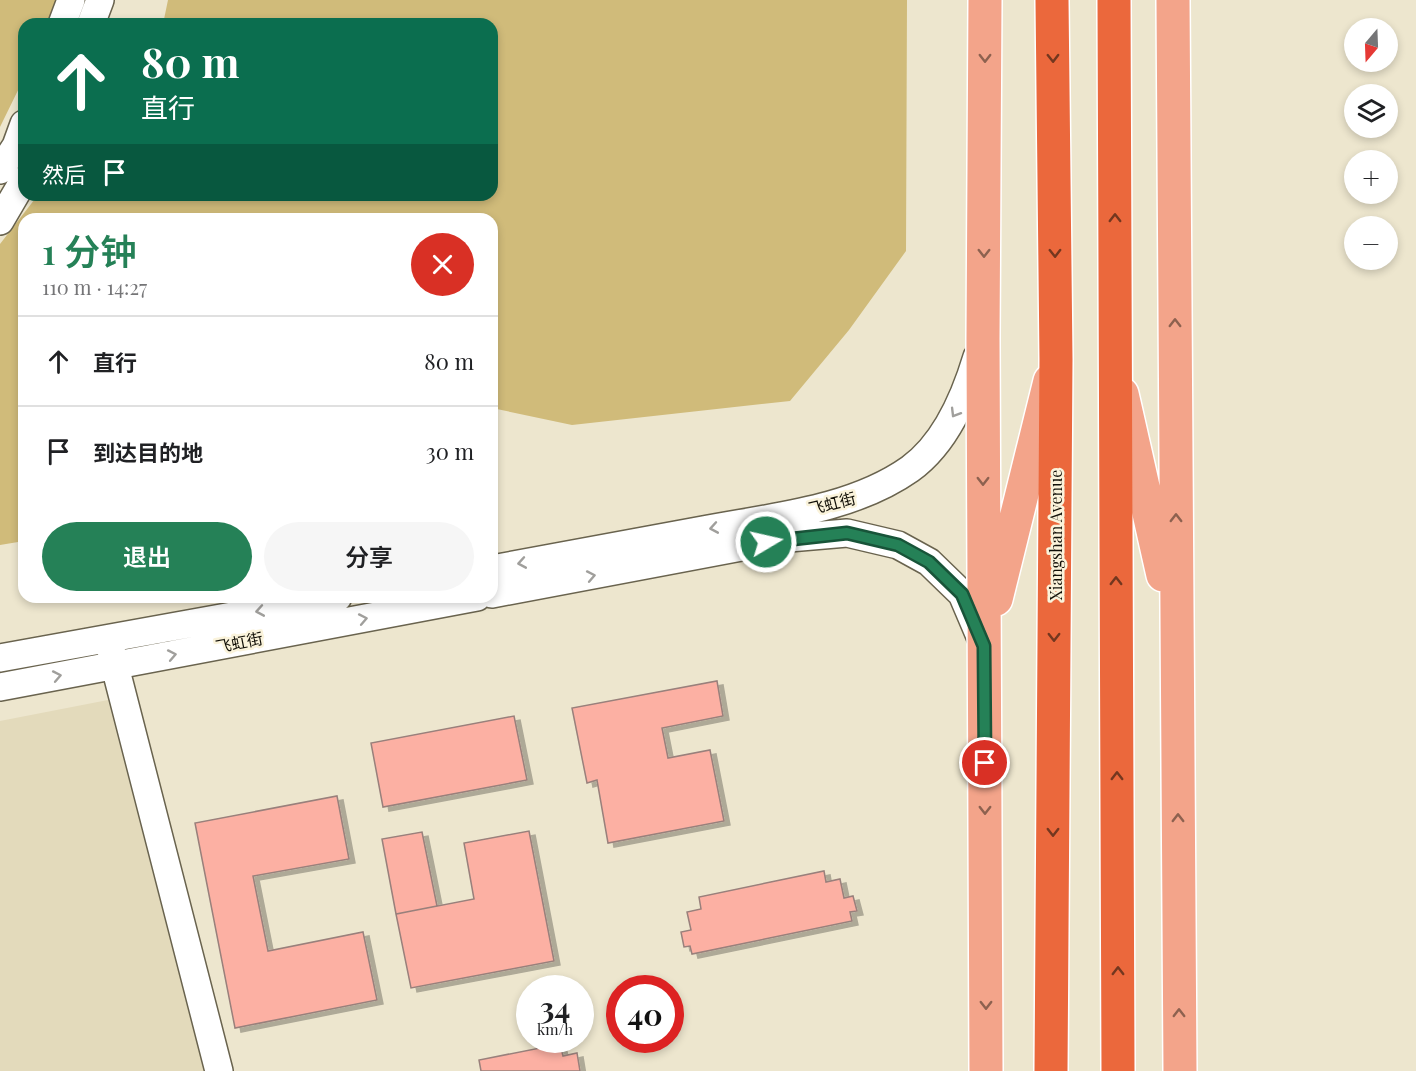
<!DOCTYPE html>
<html lang="zh">
<meta charset="utf-8">
<style>
body{margin:0;font-family:"Playfair Display","Noto Sans SC",serif;background:#f6f6f6;color:#202124;height:100vh;display:flex;flex-direction:column;font-size:22px;white-space:nowrap}
*{box-sizing:border-box;margin:0}
p{font-size:20px;color:#757577}
.icon{flex:none;width:33px;height:33px;fill:none;stroke:currentColor;stroke-width:2;stroke-linecap:round;stroke-linejoin:round}
.map{position:relative;flex:1;overflow:hidden}
.sheet{position:absolute;left:18px;top:213px;width:480px;height:390px;display:flex;flex-direction:column;background:#fff;border-radius:18px;box-shadow:0 3px 9px #0003}
.sheet>*{flex:none}
.guide{position:absolute;left:18px;top:18px;width:480px;height:183px;border-radius:18px;box-shadow:0 3px 9px #0003;background:#0b6e4f;color:#fff;overflow:hidden}
.needle{width:39px;rotate:199deg}
.fabs{position:absolute;left:1344px;top:18px;display:grid;gap:12px}
.fabs a{display:grid;place-items:center;width:54px;height:54px;border-radius:50%;background:#fff;box-shadow:0 3px 9px #0003;font-size:30px}
.speed{position:absolute;left:516px;top:975px;display:flex;gap:12px;font-size:30px;font-weight:700;text-align:center}
.speed>*{display:grid;place-content:center;width:78px;height:78px;border-radius:50%;background:#fff;box-shadow:0 3px 9px #0003;line-height:1}
.speed small{font-size:15px;font-weight:400}
.speed .limit{border:9px solid #d22;background:#fff;color:#111}
.pin{position:absolute;display:grid;place-items:center;width:51px;height:51px;color:#fff;margin:-26px;border:3px solid #fff;border-radius:50%;box-shadow:0 2px 6px #0007}
.me{position:absolute;width:66px;margin:-33px;rotate:81deg;stroke-linejoin:round;filter:drop-shadow(0 0 4px #0008)}
.turn{display:flex;align-items:center;gap:21px;height:126px;padding:0 24px;font-size:27px}
.turn .icon{width:78px;height:78px;stroke-width:2.5}
.turn b{display:block;font-size:42px;line-height:51px}
.then{display:flex;align-items:center;height:57px;padding:0 24px;background:#0003;gap:12px;font-size:22px}
.round{display:grid;place-items:center;flex:none;width:63px;height:63px;border-radius:32px;background:#f6f6f6}
.headline{display:flex;align-items:center;justify-content:space-between;height:102px;padding:0 24px}
h1{font-size:36px;font-weight:600;line-height:45px;color:#258157}
.cta{display:flex;gap:12px;margin-top:auto;padding:12px 24px}
.cta a{flex:1;height:69px;border-radius:36px;background:#258157;color:#fff;font-size:24px;font-weight:600;line-height:69px;text-align:center}
.cta a+a{background:#f6f6f6;color:#202124}
ul{padding:0;list-style:none}
li{display:flex;align-items:center;gap:18px;height:90px;padding:0 24px;border-top:2px solid #e0e0e0}
li div{flex:1}
li b{display:block;font-size:22px}
li em{font-style:normal}
.map>svg:first-child{display:block}
</style>
<div class="map">
<svg width="1416" height="1071" viewBox="0 0 1416 1071">
<defs>
<filter id="shadow"><feDropShadow dx="6" dy="4" stdDeviation="0" flood-color="#0004"/></filter>
</defs>
<rect width="100%" height="100%" fill="#ede6ce"/>
<path fill="#e3dabb" d="M108 700 204 1071H0V721Z"/>
<path fill="#d0bb7a" d="M0 0H57L50 24H24V78L0 127Z
M168 0H907L906 251 849 330 790 401 572 425 492 408V219H24V541L0 545V244L38 195H492V24H163Z"/>
<path fill="#fcb0a3" stroke="#99807b" stroke-width="1.5" filter="url(#shadow)" d="M717 681 723 716 662 728 668 758 710 750 724 821 608 843 597 780 587 783 572 708Z
M514 716 527 780 383 807 371 743Z
M337 796 349 859 253 876 268 951 363 932 377 1000 235 1028 195 823Z
M529 831 554 961 411 988 396 914 474 899 464 843Z
M422 832 437 906 396 914 382 839Z
M824 871 826 882 840 879 844 898 853 896 857 911 850 912 852 921 692 954 690 946 684 947 681 932 691 930 687 912 701 909 699 897Z
M560 1044 563 1056 577 1053 580 1071H481L479 1060Z"/>
<g fill="none" stroke-linecap="round" stroke-linejoin="round">
<g stroke="#69634e" stroke-width="30">
<path id="minor" d="M62 24 71 0
M91 24 100 0
M0 170 16 146 24 124
M0 221 24 180
M492 569C562 556 632 543 703 530 772 517 852 510 910 469 946 443 965 397 977 357
M492 594 789 538 847 533 898 545 929 562 962 594 982 641
M108 639 219 1071
M0 658 338 597
M0 687 477 597"/>
</g>
<g stroke="#fff" stroke-width="36">
<path id="major" d="M985 0 983 339 986 1071
M1173 0 1180 1071
M1122 394 1163 575
M996 599 1050 381"/>
</g>
<g stroke="#fff" stroke-width="36">
<path id="highway" d="M1114 0 1118 1071
M1051 1071 1056 359 1052 0"/>
</g>
<use href="#minor" stroke="#fff" stroke-width="27"/>
<use href="#major" stroke="#f3a48a" stroke-width="33"/>
<use href="#highway" stroke="#eb683c" stroke-width="33"/>
</g>
<defs><path id="oneway-chevron" d="M-2-3.5L2.5 0L-2 3.5" fill="none" stroke-width="1.6" stroke-linecap="round" stroke-linejoin="round" transform="scale(1.5)"/></defs>
<g stroke="#8d614f">
<use href="#oneway-chevron" transform="translate(985 58) rotate(90)"/>
<use href="#oneway-chevron" transform="translate(984 253) rotate(90)"/>
<use href="#oneway-chevron" transform="translate(1175 323) rotate(-90)"/>
<use href="#oneway-chevron" transform="translate(983 481) rotate(90)"/>
<use href="#oneway-chevron" transform="translate(1176 518) rotate(-90)"/>
<use href="#oneway-chevron" transform="translate(985 810) rotate(90)"/>
<use href="#oneway-chevron" transform="translate(1178 818) rotate(-90)"/>
<use href="#oneway-chevron" transform="translate(986 1005) rotate(90)"/>
<use href="#oneway-chevron" transform="translate(1179 1013) rotate(-90)"/>
</g>
<g stroke="#73371f">
<use href="#oneway-chevron" transform="translate(1053 58) rotate(89)"/>
<use href="#oneway-chevron" transform="translate(1115 218) rotate(-90)"/>
<use href="#oneway-chevron" transform="translate(1055 253) rotate(89)"/>
<use href="#oneway-chevron" transform="translate(1116 581) rotate(-90)"/>
<use href="#oneway-chevron" transform="translate(1054 637) rotate(90)"/>
<use href="#oneway-chevron" transform="translate(1117 776) rotate(-90)"/>
<use href="#oneway-chevron" transform="translate(1053 832) rotate(90)"/>
<use href="#oneway-chevron" transform="translate(1118 971) rotate(-90)"/>
</g>
<g stroke="#a09f9c">
<use href="#oneway-chevron" transform="translate(955 413) rotate(121)"/>
<use href="#oneway-chevron" transform="translate(714 528) rotate(170)"/>
<use href="#oneway-chevron" transform="translate(522 563) rotate(170)"/>
<use href="#oneway-chevron" transform="translate(591 576) rotate(-11)"/>
<use href="#oneway-chevron" transform="translate(260 611) rotate(170)"/>
<use href="#oneway-chevron" transform="translate(363 619) rotate(-11)"/>
<use href="#oneway-chevron" transform="translate(172 655) rotate(-11)"/>
<use href="#oneway-chevron" transform="translate(57 676) rotate(-11)"/>
</g>
<g fill="none" stroke-linecap="round" stroke-linejoin="round">
<g stroke="#185439" stroke-width="15">
<path id="route" d="M766 542 847 533 898 545 929 562 962 594 984 646 985 763"/>
</g>
<use href="#route" stroke="#258157" stroke-width="10"/>
</g>
<g text-anchor="middle" dominant-baseline="central" stroke-width="5" stroke-linejoin="round" paint-order="stroke">
<g font-size="16" fill="#110f07" stroke="#faf3db">
<text transform="translate(832 503) rotate(-14)">飞虹街</text>
<text transform="translate(1055 535) rotate(-90)">Xiangshan Avenue</text>
<text transform="translate(239 642) rotate(-11)">飞虹街</text>
</g>
</g>
</svg>
<div class="fabs">
<a><svg class="needle" viewBox="-14 -14 28 28"><path d="M0-13l5 13h-10z" fill="#e53935"/><path d="M0 13l5-13h-10z" fill="#757577"/></svg></a>
<a><svg class="icon" aria-label="layers" viewBox="0 0 24 24"><path d="M12 4l9 5-9 5-9-5zM3 14l9 5 9-5"/></svg></a>
<a>+</a>
<a>−</a>
</div>
<div class="speed"><div>34<small>km/h</small></div><div class="limit">40</div></div>
<div class="pin" style="left:985px;top:763px;background:#d93025"><svg class="icon" aria-label="arrive" viewBox="0 0 24 24"><path d="M6 21V4h12l-3 4 3 4H6"/></svg></div>
<svg class="me" style="left:766px;top:542px" viewBox="-20 -20 40 40"><circle r="17" fill="#258157" stroke="#fff" stroke-width="3"/><path d="M0-11L8 9 0 5-8 9z" fill="#fff"/></svg>
<div class="guide">
<div class="turn"><svg class="icon" aria-label="ahead" viewBox="0 0 24 24"><path d="M12 20V5M6 11l6-6 6 6"/></svg><div><b>80 m</b>直行</div></div>
<div class="then">然后<svg class="icon" aria-label="arrive" viewBox="0 0 24 24"><path d="M6 21V4h12l-3 4 3 4H6"/></svg></div>
</div>
<section class="sheet">
<div class="headline"><div><h1>1 分钟</h1><p>110 m · 14:27</p></div><a class="round" style="background:#d93025;color:#fff"><svg class="icon" aria-label="close" viewBox="0 0 24 24"><path d="M6 6l12 12M18 6L6 18"/></svg></a></div>
<ul>
<li><svg class="icon" aria-label="ahead" viewBox="0 0 24 24"><path d="M12 20V5M6 11l6-6 6 6"/></svg><div><b>直行</b></div><em>80 m</em></li>
<li><svg class="icon" aria-label="arrive" viewBox="0 0 24 24"><path d="M6 21V4h12l-3 4 3 4H6"/></svg><div><b>到达目的地</b></div><em>30 m</em></li>
</ul>
<div class="cta"><a>退出</a><a>分享</a></div>
</section>
</div>
